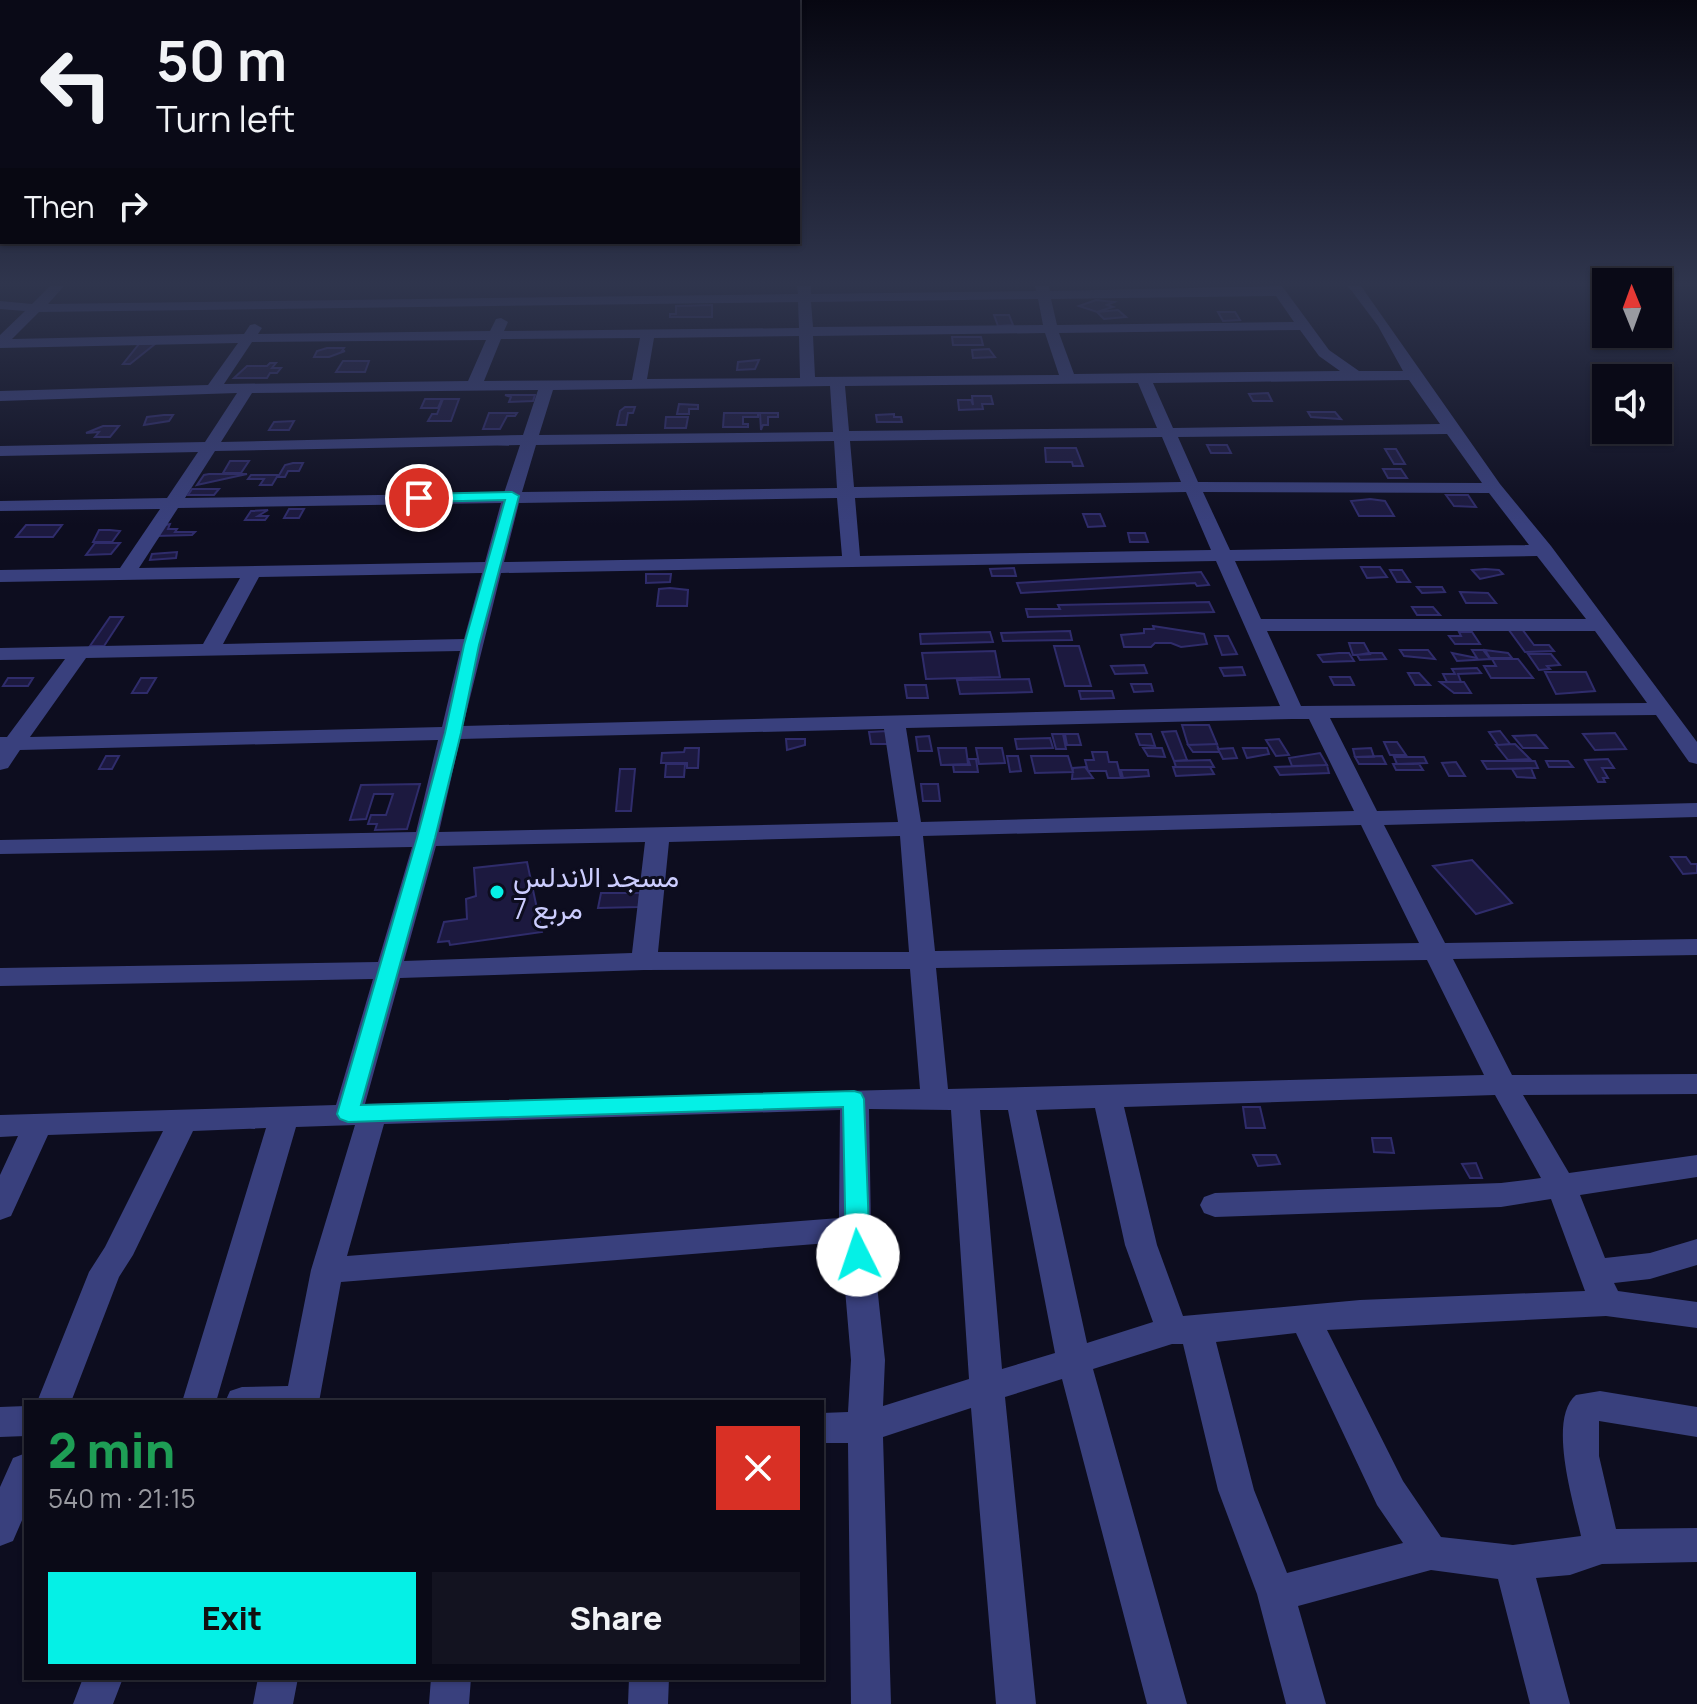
<!DOCTYPE html>
<meta charset="utf-8">
<style>
body{margin:0;font-family:Manrope,Vazirmatn,sans-serif;background:#131320;color:#f1f3f6;height:100vh;display:flex;flex-direction:column;font-size:30px;white-space:nowrap}
*{box-sizing:border-box;margin:0}
p{font-size:26px;color:#999aa1}
.icon{flex:none;width:44px;height:44px;fill:none;stroke:currentColor;stroke-width:2;stroke-linecap:round;stroke-linejoin:round}
.map{position:relative;flex:1;overflow:hidden}
.drawer{position:absolute;left:24px;top:1400px;width:800px;height:280px;display:flex;flex-direction:column;background:#0a0a17;border-radius:0px;box-shadow:0 2px 6px #0004,0 0 0 2px #2a2b36}
.drawer>*{flex:none}
.top-card{position:absolute;left:0px;top:0px;width:800px;height:244px;box-shadow:0 2px 6px #0004,0 0 0 2px #2a2b36;background:#0a0a17;color:#f1f3f6;overflow:hidden}
.needle{width:52px;rotate:359deg}
.controls{position:absolute;left:1592px;top:268px;display:grid;gap:16px}
.controls a{display:grid;place-items:center;width:80px;height:80px;border-radius:0px;background:#0a0a17;box-shadow:0 2px 6px #0004,0 0 0 2px #2a2b36;font-size:40px}
.pin{position:absolute;display:grid;place-items:center;width:68px;height:68px;color:#fff;margin:-34px;border:4px solid #fff;border-radius:50%;box-shadow:0 2px 8px #0007}
.me{position:absolute;width:88px;margin:-44px;rotate:356deg;stroke-linejoin:round;filter:drop-shadow(0 0 6px #0008)}
.turn{display:flex;align-items:center;gap:28px;height:168px;padding:0 24px;font-size:36px}
.turn .icon{width:104px;height:104px;stroke-width:2.5}
.turn b{display:block;font-size:56px;line-height:68px}
.then{display:flex;align-items:center;height:76px;padding:0 24px;background:#0003;gap:16px;font-size:30px}
.round{display:grid;place-items:center;flex:none;width:84px;height:84px;border-radius:0px;background:#131320}
.summary{display:flex;align-items:center;justify-content:space-between;height:136px;padding:0 24px}
h1{font-size:48px;font-weight:800;line-height:60px;color:#1e9e55}
.primary-button{display:flex;gap:16px;margin-top:auto;padding:16px 24px}
.primary-button a{flex:1;height:92px;border-radius:0px;background:#05f0e6;color:#111;font-size:32px;font-weight:800;line-height:92px;text-align:center}
.primary-button a+a{background:#131320;color:#f1f3f6}
.map>svg:first-child{display:block}
</style>
<div class="map">
<svg width="1697" height="1704" viewBox="0 0 1697 1704">
<rect width="100%" height="100%" fill="#0d0d1f"/>
<path fill="#1c193f" stroke="#2f2c6b" stroke-width="2" d="M1096 300 1114 302 1107 305 1113 307 1097 312 1079 306Z
M712 305V317H670V314H676V306Z
M1118 310 1126 317 1104 319 1097 312Z
M1218 312H1235L1240 320 1223 321Z
M994 315H1009L1013 325 998 326Z
M952 337H981L983 345H953Z
M139 344H155L130 364H123Z
M327 348H344L342 351H345L329 357H314L317 351Z
M989 349 995 357 973 358 972 350Z
M759 360 755 369 737 370 738 362Z
M343 361H369L365 372H336Z
M270 363H276L272 368H281L277 373H270L267 378H234L247 366H267Z
M1268 393 1272 401H1253L1249 394Z
M505 395H535L533 401 509 402 511 397Z
M972 396H991L993 404H982L983 409 959 410 958 400H971L973 405Z
M425 399H442L438 408H421Z
M443 399H459L451 421H428L432 414H437Z
M679 404 698 405V409H689V414H677Z
M625 407H635L633 413H628L626 425H617L620 411Z
M1308 412H1335L1341 419 1311 417Z
M489 413H517L515 416H507L500 429H483Z
M724 413H758V417H743V424H748V427H723Z
M760 413H778V417H768V425H763L761 430Z
M894 414V417H901L902 422H877L876 415Z
M164 415H173L169 421 144 425 147 417Z
M666 417H688L686 428H665Z
M294 421 289 430H269L274 422Z
M103 426H119L110 437H95L99 432 86 433Z
M1207 445H1227L1231 453H1211Z
M1045 448H1076L1083 466H1073L1072 462H1046Z
M1385 449H1396L1405 464H1394Z
M230 461H249L241 473H223Z
M293 463H303L299 471H288L285 477H278L285 465Z
M1383 469H1401L1407 478H1388Z
M209 474H247L197 485 204 475Z
M251 475H278L272 485H260L264 479H248Z
M192 489H219L214 495H188Z
M1446 495H1468L1476 507 1454 506Z
M1370 499 1385 501 1394 516H1359L1351 501Z
M289 509H304L299 518H284Z
M268 510 258 516H268L265 520H245L251 511Z
M1083 514H1100L1105 526 1088 527Z
M170 524 168 529H177L175 532H195L192 535 157 536 165 525Z
M26 525H62L53 537H16Z
M99 530H110L120 531 112 542H93Z
M1128 533H1145L1148 542H1130Z
M95 543H120L111 554 86 555Z
M177 552 176 558 150 560 152 554Z
M1361 567H1380L1387 577 1367 578Z
M1014 568 1016 576H992L990 569Z
M1485 569 1499 570 1503 574 1480 579 1472 570Z
M1390 570H1402L1410 582H1397Z
M1201 572 1209 585 1197 586 1195 583 1021 593 1017 583Z
M646 574H671L670 582 646 583Z
M1417 587H1442L1445 592 1422 593Z
M670 588 688 590 687 606H657L659 589Z
M1460 592 1488 593 1496 603H1466Z
M1209 602 1214 612 1028 617 1026 609H1060L1058 605Z
M1412 607H1433L1440 615H1417Z
M110 617H123L104 646H90Z
M1153 626 1204 634 1207 644 1181 647 1171 643H1155L1151 647H1124L1121 635 1144 633V629H1154Z
M1522 629 1534 645H1549L1554 651 1525 652 1509 630Z
M1070 631 1072 640 1003 641 1001 633Z
M990 632 993 642 921 644 920 634Z
M1459 632H1472L1480 644H1455L1449 636H1461Z
M1215 636H1228L1237 654 1222 655Z
M1349 643H1364L1370 654 1353 655Z
M1054 646H1079L1091 686H1065Z
M1400 650H1428L1435 659 1404 656Z
M1472 650H1483L1490 659 1457 661 1452 653 1477 658Z
M1485 650 1508 653 1512 658H1490Z
M995 651 1000 677 926 679 922 653Z
M1339 653H1349L1354 661 1323 662 1318 655Z
M1369 653H1382L1386 659 1360 660 1357 655Z
M1528 654H1551L1560 665 1547 666 1550 669 1539 670Z
M1492 659H1518L1533 678H1491L1484 666H1496Z
M1144 665 1147 673 1115 674 1111 666Z
M1242 667 1245 675 1224 676 1220 668Z
M1477 668 1481 673 1458 674 1461 682H1447L1443 674H1455L1452 669Z
M1545 672H1586L1595 691 1556 694Z
M1408 673H1419L1430 685H1415Z
M1330 677H1350L1354 685H1334Z
M8 678H33L28 686H3Z
M141 678H156L147 693H132Z
M1029 679 1032 692 960 694 957 680Z
M1440 682H1464L1471 693H1454Z
M1131 684H1151L1153 691 1134 692Z
M905 685H926L928 698H907Z
M1079 691H1112L1114 698 1081 699Z
M1182 725H1209L1217 744 1188 745Z
M888 731 890 744H871L869 732Z
M1176 731 1187 760 1174 761 1162 732Z
M1500 731 1510 744 1498 745 1489 732Z
M1615 733 1626 749 1595 750 1583 734Z
M1052 734H1063L1066 749H1056Z
M1065 734H1078L1081 745H1067Z
M1136 734H1151L1155 746 1140 745Z
M1536 735 1547 748H1523L1513 736Z
M929 736 932 751H918L916 737Z
M1050 738 1053 748 1017 749 1015 739Z
M786 739H805V745L787 750Z
M1279 739 1289 755 1276 756 1266 740Z
M1384 742H1397L1406 755H1390Z
M1217 744 1219 752H1193L1188 745Z
M1515 744 1530 759 1508 760 1496 745Z
M685 748H699L698 768H687V763H661L662 753 684 752Z
M938 748H966L968 764 941 765Z
M976 748H1002L1005 763 979 764Z
M1143 748H1162L1165 757 1148 756Z
M1233 748 1237 758 1223 759 1218 749Z
M1243 748H1267L1269 754 1247 758Z
M1371 748 1374 757H1355L1353 749Z
M1092 752H1107L1109 762H1117L1121 778H1108L1106 771H1088L1085 760H1094Z
M1320 753 1327 765 1292 766 1289 758Z
M106 756H119L112 769H99Z
M1007 756H1018L1021 771 1010 772Z
M1031 756H1068L1073 772 1035 773Z
M1382 756 1386 764H1359L1355 757Z
M1394 757H1424L1427 763 1397 764Z
M968 759H976L978 772H954L953 765H970Z
M1608 759 1614 768H1602L1608 778H1603L1605 782H1598L1585 760Z
M1210 760 1214 767H1176L1174 761Z
M1482 761H1535L1538 768 1487 769Z
M1546 761H1568L1573 767H1549Z
M1456 762 1465 776H1449L1442 763Z
M666 764H685L684 777H665Z
M1393 764H1419L1423 770H1396Z
M1327 765 1329 773 1280 775 1275 767Z
M1085 767 1093 778 1072 779 1073 768Z
M1173 767H1210L1214 774 1176 776Z
M1531 768 1535 778 1517 777 1512 769Z
M620 769H635L631 811H616Z
M1121 770H1148L1149 776 1123 778Z
M420 784 407 829 375 830 377 824H368L371 815H386L393 794H374L366 819 350 820 361 785Z
M921 784H938L940 801H923Z
M1671 857H1686L1691 864H1697V873L1683 874Z
M1472 860 1512 903 1476 914 1433 866Z
M527 862 542 932 450 945 449 941 438 942 444 922 467 919 466 899 476 896 474 868Z
M601 893H640L639 907 598 908Z
M1243 1107H1260L1265 1128H1246Z
M1372 1138H1391L1394 1153 1374 1152Z
M1253 1155H1276L1280 1164 1258 1166Z
M1476 1163 1482 1178H1470L1462 1164Z"/>
<g fill="none" stroke-linecap="round" stroke-linejoin="round">
<path fill="#39407d" fill-rule="evenodd" d="M50 286H64L48 304 798 294 797 286H811V294L1036 291 1035 286H1049L1050 291 1282 286 1329 350 1359 371H1403L1378 326 1348 286H1361L1500 484 1551 546 1697 742V764L1689 762 1656 715 1330 718 1377 811 1697 803V817L1384 825 1445 943 1697 939V955L1453 959 1512 1075 1697 1074V1094L1523 1095 1569 1173 1697 1155V1177L1580 1195 1605 1258 1650 1253 1697 1239V1265L1650 1279 1614 1283 1618 1291 1697 1302V1328L1606 1316 1327 1330 1403 1481 1441 1537 1513 1545 1581 1536C1574 1504 1547 1419 1576 1395L1600 1391 1697 1407V1437L1599 1421V1456L1616 1529 1697 1528V1562L1602 1564 1570 1575 1536 1578 1570 1704H1530L1498 1579 1431 1570 1298 1606 1326 1704H1286L1257 1594 1218 1490 1183 1344H1172L1093 1369 1187 1704H1147L1062 1379 1005 1397 1036 1704H996L971 1408 883 1437 891 1704H851L848 1443H822V1413L848 1412 851 1360 841 1242 341 1282 319 1402H225L230 1391 242 1387 288 1386 311 1270 355 1125 296 1127 216 1402H182L266 1128 193 1131 133 1255 119 1277 71 1402H37L89 1272 105 1247 163 1131 48 1135 11 1216 0 1220V1175L18 1136 0 1137V1115L336 1105 373 979 0 986V968L378 962 412 847 0 854V840L416 832 438 740 20 750 8 768 0 770V737H7L65 659 0 660V648L203 644 240 578 0 582V570L120 568 160 509 0 511V501L167 498 198 452 0 456V446L205 442 237 393 0 401V391L208 385 238 343 0 348V335L25 311 0 309V301L32 304ZM1276 296 1294 322 1057 325 1051 299ZM1038 299 1043 325 813 327 811 302ZM798 302 799 328 504 331 508 322 501 318 496 319 490 331 258 334 262 328 255 324 250 325 244 334 12 339 39 312ZM1300 330 1319 356 1340 371 1074 374 1059 333ZM1045 333 1059 375 815 377 813 336ZM799 336 800 378 647 379 654 338ZM640 338 632 380 484 381 501 339ZM486 340 468 381 224 384 252 342ZM1409 380 1440 424 1173 428 1153 383ZM1138 383 1157 428 849 431 845 386ZM830 386 833 432 539 435 553 390ZM538 390 523 435 221 442 252 393ZM1447 434 1482 483 1198 482 1178 437ZM1162 437 1181 482 854 487 850 441ZM834 441 837 488 522 492 536 445ZM520 445 504 493 185 498 215 451ZM1186 492 1211 550 860 556 855 498ZM1203 492 1489 493 1529 545 1230 550ZM837 498 842 556 504 562 519 503ZM501 503 485 562 139 568 178 508ZM1537 556 1586 619H1261L1235 561ZM1216 561 1280 706 463 726 501 573ZM482 573 464 639 223 644 259 577ZM1267 631H1595L1647 703 1301 706ZM460 651 442 727 30 737 86 658ZM1292 719H1309L1354 811 921 822 906 728ZM884 729 898 822 439 832 460 739ZM1361 825 1419 943 935 951 923 836ZM900 836 909 952H658L669 842ZM645 842 632 953 404 961 436 846ZM1427 960 1484 1075 948 1089 936 968ZM910 969 920 1089 365 1104 400 978 644 970ZM1495 1095 1541 1178 1501 1183 1215 1193 1204 1197 1200 1205 1204 1213 1215 1217 1501 1207 1551 1199 1585 1291 1360 1300 1183 1316 1157 1245 1124 1107ZM1095 1108 1125 1245 1153 1322 1087 1343 1036 1110ZM869 1109 951 1110 969 1379 883 1406 885 1360 871 1229ZM840 1110 839 1218 347 1256 384 1124ZM980 1110H1008L1055 1353 1002 1369ZM1296 1333 1377 1505 1403 1543 1287 1573 1254 1490 1216 1342Z
M26 1406V1436L0 1437V1407Z
M26 1453V1511L13 1541 0 1546V1487L13 1458Z
M83 1678H123L113 1704H73Z
M258 1678H298L293 1704H253Z
M431 1678H471L469 1704H429Z
M629 1678H669L668 1704H628Z"/>
</g>
<linearGradient id="sky" x2="0" y2="1"><stop stop-color="#070711"/><stop offset="0.54" stop-color="#2f354d"/><stop offset="1" stop-color="#2f354d" stop-opacity="0"/></linearGradient>
<rect width="1697" height="525" fill="url(#sky)"/>
<path fill="#05f0e6" stroke="#039c96" stroke-width="2" d="M512 492 519 496 479 645 461 733 435 838 361 1105 854 1091 861 1093 864 1099 870 1255 866 1262 858 1265 849 1262 846 1255 843 1107 348 1122 340 1119 337 1114 417 838 445 733 464 645 505 500 419 502 413 498 419 494Z"/>
<circle fill="#05f0e6" stroke="#0d0d1f" stroke-width="3" cx="497" cy="892" r="8"/>
<g text-anchor="middle" dominant-baseline="central" stroke-width="6" stroke-linejoin="round" paint-order="stroke">
<g font-size="28" fill="#cccdfe" stroke="#0d0d1f" text-anchor="start">
<text x="513" y="876">مسجد الاندلس<tspan x="513" dy="32">مربع 7</tspan></text>
</g>
</g>
</svg>
<div class="controls">
<a><svg class="needle" viewBox="-14 -14 28 28"><path d="M0-13l5 13h-10z" fill="#e53935"/><path d="M0 13l5-13h-10z" fill="#999aa1"/></svg></a>
<a><svg class="icon" aria-label="sound" viewBox="0 0 24 24"><path d="M4 9h4l5-4v14l-5-4H4zM17 9q2 3 0 6"/></svg></a>
</div>
<div class="pin" style="left:419px;top:498px;background:#d93025"><svg class="icon" aria-label="arrive" viewBox="0 0 24 24"><path d="M6 21V4h12l-3 4 3 4H6"/></svg></div>
<svg class="me" style="left:858px;top:1255px" viewBox="-20 -20 40 40"><circle r="19" fill="#fff"/><path d="M0-13L10 11 0 6-10 11z" fill="#05f0e6"/></svg>
<div class="top-card">
<div class="turn"><svg class="icon" aria-label="left" viewBox="0 0 24 24"><path d="M17 20v-9H6M10 6l-5 5 5 5"/></svg><div><b>50 m</b>Turn left</div></div>
<div class="then">Then<svg class="icon" aria-label="right" viewBox="0 0 24 24"><path d="M7 20v-9h11M14 6l5 5-5 5"/></svg></div>
</div>
<section class="drawer">
<div class="summary"><div><h1>2 min</h1><p>540 m · 21:15</p></div><a class="round" style="background:#d93025;color:#fff"><svg class="icon" aria-label="close" viewBox="0 0 24 24"><path d="M6 6l12 12M18 6L6 18"/></svg></a></div>
<div class="primary-button"><a>Exit</a><a>Share</a></div>
</section>
</div>
